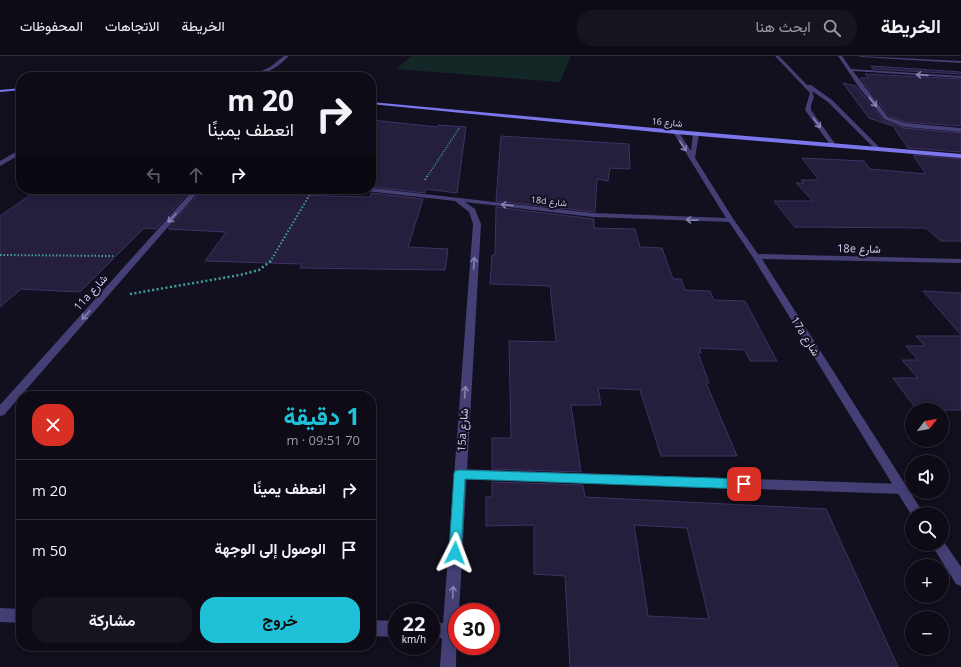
<!DOCTYPE html>
<html lang="ar">
<meta charset="utf-8">
<style>
body{margin:0;font-family:"Open Sans",Vazirmatn,sans-serif;background:#17141f;color:#f1f3f6;direction:rtl;height:100vh;display:flex;flex-direction:column;font-size:15px;white-space:nowrap}
*{box-sizing:border-box;margin:0}
p{font-size:13px;color:#9b9ba1}
.icon{flex:none;width:22px;height:22px;fill:none;stroke:currentColor;stroke-width:2;stroke-linecap:round;stroke-linejoin:round}
.map{position:relative;flex:1;overflow:hidden;direction:ltr}
.drawer{position:absolute;left:16px;top:335px;width:360px;height:260px;display:flex;flex-direction:column;background:#0e0b16;border-radius:16px;box-shadow:0 2px 10px #0003,0 0 0 1px #2e2b35;direction:rtl}
.drawer>*{flex:none}
.guide{position:absolute;left:16px;top:16px;width:360px;height:122px;border-radius:16px;box-shadow:0 2px 10px #0003,0 0 0 1px #2e2b35;direction:rtl;background:#0e0b16;color:#f1f3f6;overflow:hidden}
.needle{width:26px;rotate:59deg}
.fabs{position:absolute;left:905px;top:347px;display:grid;gap:8px}
.fabs a{display:grid;place-items:center;width:44px;height:44px;border-radius:50%;background:#0e0b16;box-shadow:0 2px 10px #0003,0 0 0 1px #2e2b35;font-size:20px}
.speed{position:absolute;left:388px;top:547px;display:flex;gap:8px;font-size:20px;font-weight:700;text-align:center}
.speed>*{display:grid;place-content:center;width:52px;height:52px;border-radius:50%;background:#0e0b16;box-shadow:0 2px 10px #0003,0 0 0 1px #2e2b35;line-height:1}
.speed small{font-size:10px;font-weight:400}
.speed .limit{border:6px solid #d22;background:#fff;color:#111}
.pin{position:absolute;display:grid;place-items:center;width:34px;height:34px;color:#fff;margin:-17px;border-radius:8px;box-shadow:0 2px 6px #0006}
.me{position:absolute;width:44px;margin:-22px;rotate:3deg;stroke-linejoin:round;filter:drop-shadow(0 0 3px #0008)}
.turn{display:flex;align-items:center;gap:14px;height:84px;padding:0 16px;font-size:18px}
.turn .icon{width:52px;height:52px;stroke-width:2.5}
.turn b{display:block;font-size:28px;line-height:34px}
.lanes{display:flex;align-items:center;height:38px;padding:0 16px;background:#0003;justify-content:center;gap:20px;direction:ltr}
.lanes .off{opacity:.35}
.round{display:grid;place-items:center;flex:none;width:42px;height:42px;border-radius:16px;background:#17141f}
.headline{display:flex;align-items:center;justify-content:space-between;height:68px;padding:0 16px}
h1{font-size:24px;font-weight:700;line-height:30px;color:#1ec1d8}
.primary-button{display:flex;gap:8px;margin-top:auto;padding:8px 16px}
.primary-button a{flex:1;height:46px;border-radius:16px;background:#1ec1d8;color:#111;font-size:16px;font-weight:700;line-height:46px;text-align:center}
.primary-button a+a{background:#17141f;color:#f1f3f6}
ul{padding:0;list-style:none}
li{display:flex;align-items:center;gap:12px;height:60px;padding:0 16px;border-top:1px solid #2e2b35}
li div{flex:1}
li b{display:block;font-size:15px}
li em{font-style:normal}
header{display:flex;align-items:center;gap:24px;box-sizing:border-box;height:56px;padding:0 20px;background:#0e0b16;border-bottom:1px solid #2e2b35}
header strong{font-size:19px}
nav{display:flex;gap:22px;margin-inline-start:auto;font-size:14px}
.search{width:280px;height:36px;background:#17141f;display:flex;align-items:center;gap:10px;box-sizing:border-box;padding:0 14px;border-radius:16px;color:#9b9ba1;font-size:15px}
.map>svg:first-child{display:block}
</style>
<header>
<strong>الخريطة</strong>
<div class="search"><svg class="icon" aria-label="search" viewBox="0 0 24 24"><circle cx="10" cy="10" r="6"/><path d="M15 15l6 6"/></svg>ابحث هنا</div>
<nav><a>الخريطة</a><a>الاتجاهات</a><a>المحفوظات</a></nav>
</header>
<div class="map">
<svg width="961" height="611" viewBox="0 0 961 611">
<rect width="100%" height="100%" fill="#120f1e"/>
<path fill="#132727" d="M412 0H571L560 26 396 13Z"/>
<path fill="#251e3c" stroke="#3e3365" fill-rule="evenodd" d="M871 10 961 16V18L873 13Z
M865 18 961 23V70L905 66 889 60 860 22H869Z
M843 27 856 30 883 64 904 72 961 77V96L908 92 893 70 869 62Z
M371 64 437 71 438 69 466 71 457 137 426 133 425 137 371 131Z
M501 80 629 88 630 113 610 112 608 125 597 123 595 156 496 145Z
M913 99 961 103V185H941L926 172 795 171 774 145H813L796 127H804L801 124H819L802 102 864 105 870 113 926 118Z
M39 133H129L190 135 156 173 144 172 80 236 21 233 0 251V160Z
M221 134 326 140 371 141V137L423 143 408 191 448 193 445 214 300 212 302 208 205 205 226 176 168 173 201 135Z
M496 151 594 163V172L635 173 640 191 662 192 673 223H681L685 234 710 235 714 244 745 245 777 305H750L745 294 699 292 701 297H698L709 327H706L737 400H661L640 334 598 332 601 349H571L581 416 492 413V382H511L509 285 556 286 550 230 490 228 492 199H495Z
M923 235 961 237V279Z
M916 280H961V354H917L893 322H918L902 304H918L906 290H925Z
M492 426 583 429 585 441 826 453 898 611H570L565 520 534 518V469L486 470V441H492ZM634 469 687 472 709 563 648 560Z"/>
<g fill="none" stroke-linecap="round" stroke-linejoin="round">
<path stroke="#3ea19e" stroke-width="1.5" stroke-dasharray="1 1.5" stroke-linecap="butt" d="M427 121 460 71"/>
<path stroke="#3ea19e" stroke-width="2" stroke-dasharray="1.5 2" stroke-linecap="butt" d="M425 124 427 120
M0 199 113 200
M270 206 313 133"/>
<path stroke="#3ea19e" stroke-width="2.5" stroke-dasharray="2 2.5" stroke-linecap="butt" d="M130 238 240 219 259 214 271 205"/>
<path fill="#444076" fill-rule="evenodd" d="M284 0H289C279 10 264 21 249 21L270 11Z
M775 0H779L807 29H811L832 44 880 92V94H876L828 46 812 35 814 41 811 49V54L836 89 831 90 805 54 810 37Z
M838 0H842L851 13 961 20V22L853 15 888 61 905 67 961 72V76L904 71 884 63 858 30Z
M859 0 961 5V7L861 1Z
M459 413 902 428 906 429 908 433 906 437 902 438 459 423 455 422 453 418 455 414Z"/>
<path fill="#444076" fill-rule="evenodd" d="M676 74 678 75 691 95 693 78 696 76 699 78 695 102 734 164 758 198 961 203V207L762 203 924 458H912V460L752 200 729 166 593 161 465 146 475 153 481 168 459 556H457L456 611H440L442 582H431V566L443 567 473 168 469 156 455 145 366 135 363 133H371V132L593 157 726 162 673 76Z
M21 93V98L0 110V105Z
M194 133H201L4 359 0 360V349Z
M942 483 961 511V530L956 528 931 488H942Z
M0 552 21 553V567L0 566Z
M371 564 397 565V581L371 580Z"/>
<path fill="#7c76ec" fill-rule="evenodd" d="M21 32V34L0 36V34Z
M371 46 676 74 961 98V102L676 78 371 48Z"/>
</g>
<defs><path id="oneway-shaft" d="M-6 0H5M1.5-3L5.5 0L1.5 3" fill="none" stroke-width="1.6" stroke-linecap="round" stroke-linejoin="round"/></defs>
<g stroke="#8682b1">
<use href="#oneway-shaft" transform="translate(922 19) rotate(-176)"/>
<use href="#oneway-shaft" transform="translate(873 46) rotate(52)"/>
<use href="#oneway-shaft" transform="translate(817 67) rotate(54)"/>
<use href="#oneway-shaft" transform="translate(683 90) rotate(57)"/>
<use href="#oneway-shaft" transform="translate(507 149) rotate(-174)"/>
<use href="#oneway-shaft" transform="translate(172 162) rotate(132)"/>
<use href="#oneway-shaft" transform="translate(692 164) rotate(-179)"/>
<use href="#oneway-shaft" transform="translate(474 207) rotate(-86)"/>
<use href="#oneway-shaft" transform="translate(86 259) rotate(132)"/>
<use href="#oneway-shaft" transform="translate(465 336) rotate(-86)"/>
<use href="#oneway-shaft" transform="translate(453 536) rotate(-87)"/>
</g>
<path fill="#1ec1d8" stroke="#147d8c" d="M459 414 744 423 748 424 750 428 748 431 744 433 465 423 461 497 459 501 455 503 450 501 449 497 454 418 455 415Z"/>
<g text-anchor="middle" dominant-baseline="central" stroke-width="4" stroke-linejoin="round" paint-order="stroke">
<g font-size="9" fill="#d7d2f9" stroke="#120f1e">
<text transform="translate(667 66) rotate(5)">شارع 16</text>
<text transform="translate(549 145) rotate(6)">18d شارع</text>
</g>
<g font-size="11" fill="#d7d2f9" stroke="#120f1e">
<text transform="translate(859 192) rotate(1)">18e شارع</text>
<text transform="translate(90 236) rotate(-48)">11a شارع</text>
<text transform="translate(806 280) rotate(58)">17a شارع</text>
<text transform="translate(462 374) rotate(-86)">15a شارع</text>
</g>
</g>
</svg>
<div class="fabs">
<a><svg class="needle" viewBox="-14 -14 28 28"><path d="M0-13l5 13h-10z" fill="#e53935"/><path d="M0 13l5-13h-10z" fill="#9b9ba1"/></svg></a>
<a><svg class="icon" aria-label="sound" viewBox="0 0 24 24"><path d="M4 9h4l5-4v14l-5-4H4zM17 9q2 3 0 6"/></svg></a>
<a><svg class="icon" aria-label="search" viewBox="0 0 24 24"><circle cx="10" cy="10" r="6"/><path d="M15 15l6 6"/></svg></a>
<a>+</a>
<a>−</a>
</div>
<div class="speed"><div>22<small>km/h</small></div><div class="limit">30</div></div>
<div class="pin" style="left:744px;top:428px;background:#d93025"><svg class="icon" aria-label="arrive" viewBox="0 0 24 24"><path d="M6 21V4h12l-3 4 3 4H6"/></svg></div>
<svg class="me" style="left:455px;top:497px" viewBox="-20 -20 40 40"><path d="M0-17L14 15 0 8-14 15z" fill="#1ec1d8" stroke="#fff" stroke-width="4"/></svg>
<div class="guide">
<div class="turn"><svg class="icon" aria-label="right" viewBox="0 0 24 24"><path d="M7 20v-9h11M14 6l5 5-5 5"/></svg><div><b>20 m</b>انعطف يمينًا</div></div>
<div class="lanes"><svg class="icon off" aria-label="left" viewBox="0 0 24 24"><path d="M17 20v-9H6M10 6l-5 5 5 5"/></svg><svg class="icon off" aria-label="ahead" viewBox="0 0 24 24"><path d="M12 20V5M6 11l6-6 6 6"/></svg><svg class="icon" aria-label="right" viewBox="0 0 24 24"><path d="M7 20v-9h11M14 6l5 5-5 5"/></svg></div>
</div>
<section class="drawer">
<div class="headline"><div><h1>1 دقيقة</h1><p>70 m · 09:51</p></div><a class="round" style="background:#d93025;color:#fff"><svg class="icon" aria-label="close" viewBox="0 0 24 24"><path d="M6 6l12 12M18 6L6 18"/></svg></a></div>
<ul>
<li><svg class="icon" aria-label="right" viewBox="0 0 24 24"><path d="M7 20v-9h11M14 6l5 5-5 5"/></svg><div><b>انعطف يمينًا</b></div><em>20 m</em></li>
<li><svg class="icon" aria-label="arrive" viewBox="0 0 24 24"><path d="M6 21V4h12l-3 4 3 4H6"/></svg><div><b>الوصول إلى الوجهة</b></div><em>50 m</em></li>
</ul>
<div class="primary-button"><a>خروج</a><a>مشاركة</a></div>
</section>
</div>
